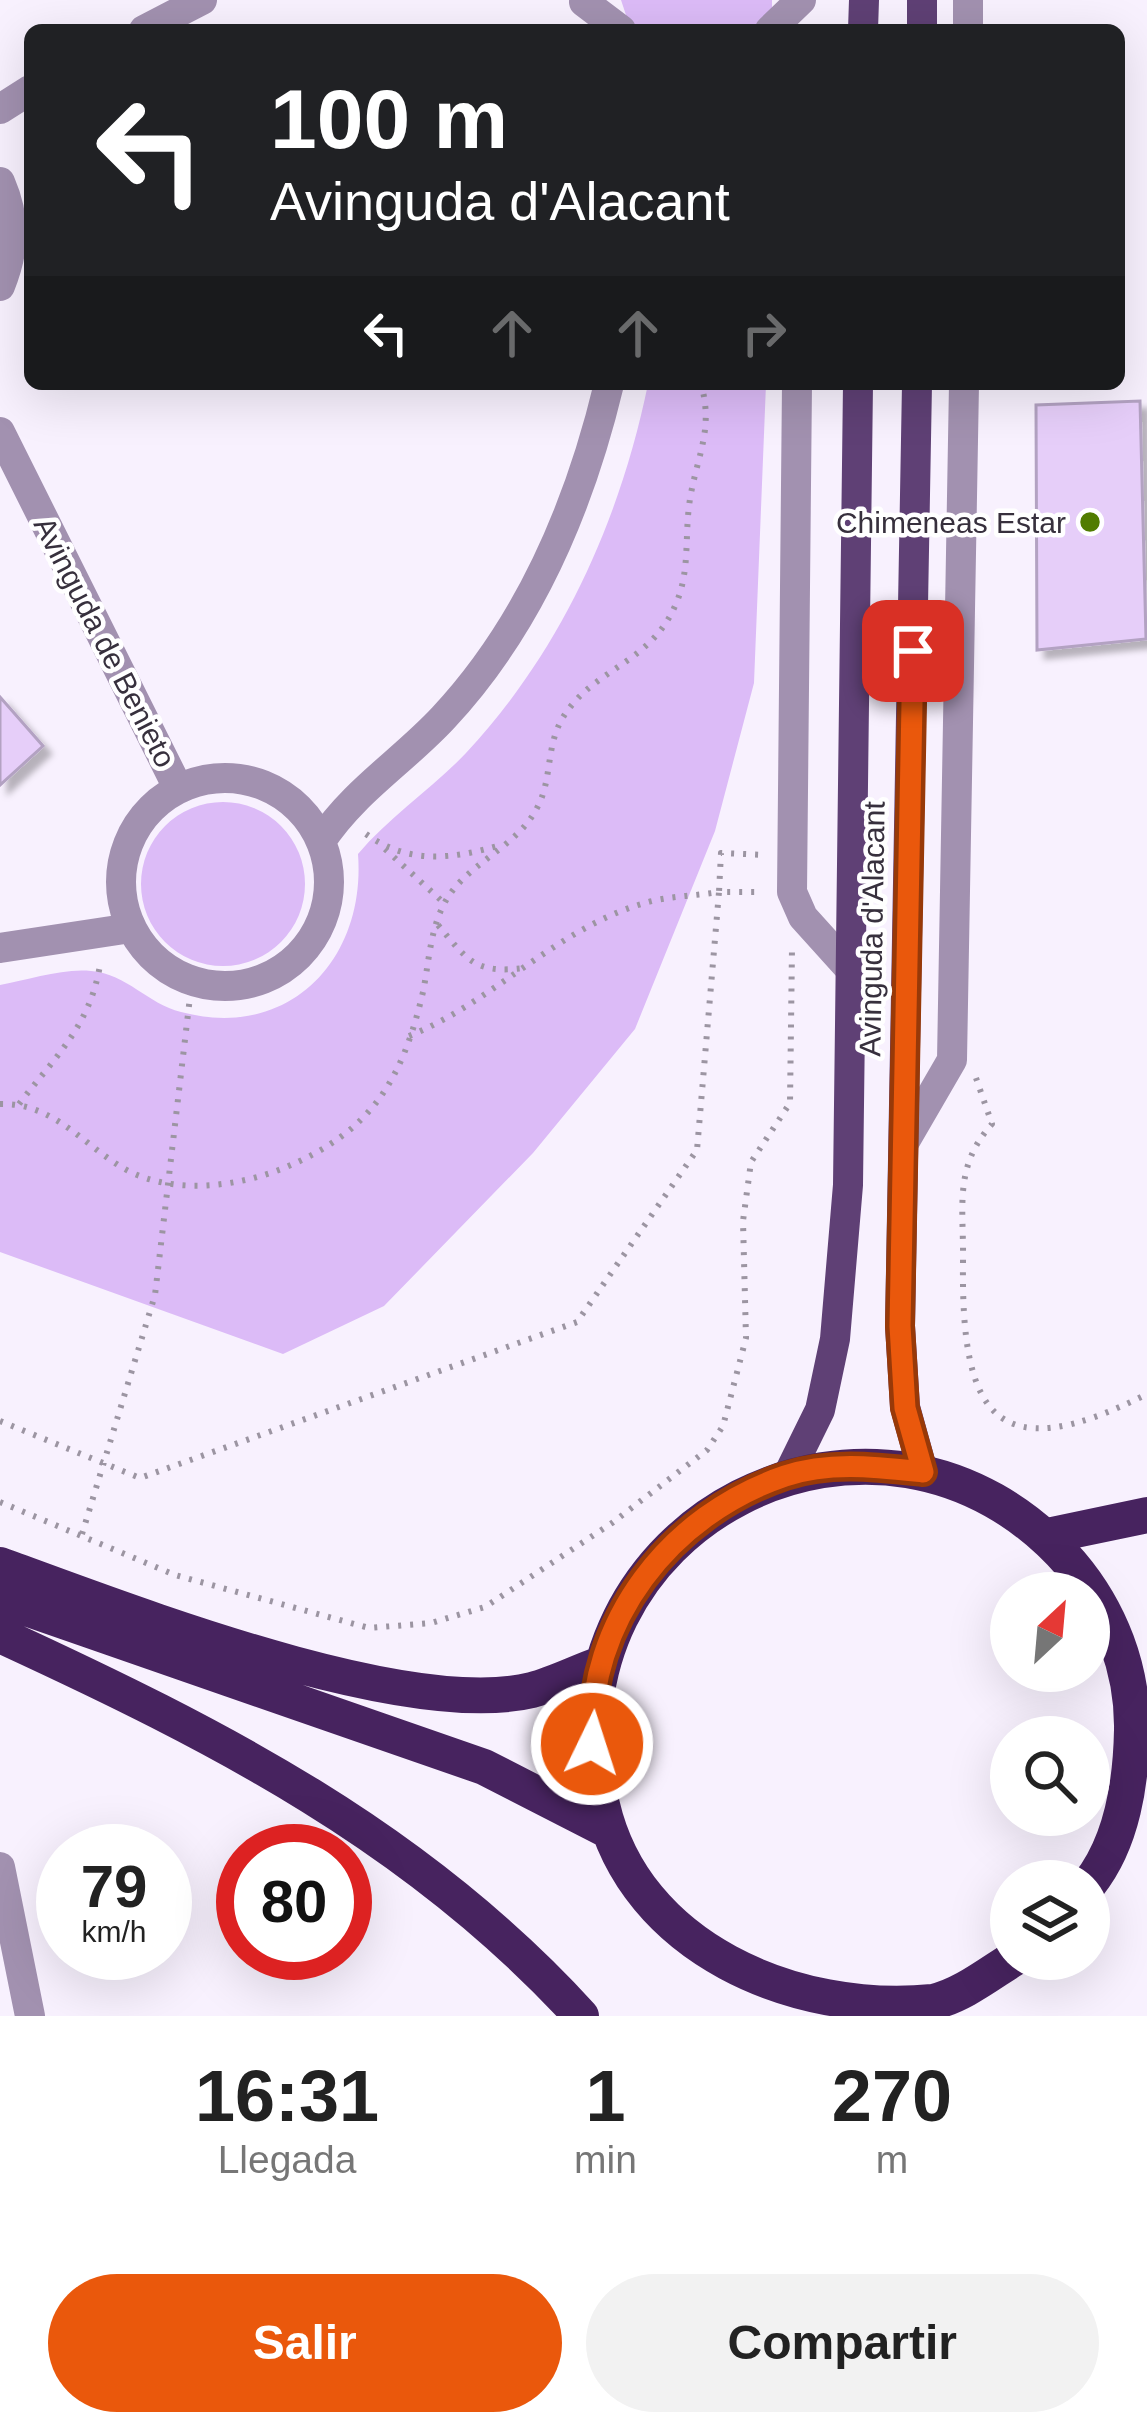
<!DOCTYPE html>
<html lang="es">
<style>
body{margin:0;font-family:Arial,sans-serif;background:#f2f2f2;color:#222;height:100vh;display:flex;flex-direction:column;font-size:45px;white-space:nowrap}
*{box-sizing:border-box;margin:0}
p{font-size:39px;color:#767676}
.icon{flex:none;width:66px;height:66px;fill:none;stroke:currentColor;stroke-width:2;stroke-linecap:round;stroke-linejoin:round}
.map{position:relative;height:2016px;overflow:hidden}
.panel{display:flex;flex-direction:column;background:#fff;flex:1}
.panel>*{flex:none}
.hud{position:absolute;left:24px;top:24px;width:1101px;height:366px;border-radius:18px;box-shadow:0 12px 48px #0002;background:#202124;color:#fff;overflow:hidden}
.needle{width:78px;rotate:26deg}
.fabs{position:absolute;left:990px;top:1572px;display:grid;gap:24px}
.fabs a{display:grid;place-items:center;width:120px;height:120px;border-radius:50%;background:#fff;box-shadow:0 12px 48px #0002;font-size:60px}
.speed{position:absolute;left:36px;top:1824px;display:flex;gap:24px;font-size:60px;font-weight:700;text-align:center}
.speed>*{display:grid;place-content:center;width:156px;height:156px;border-radius:50%;background:#fff;box-shadow:0 12px 48px #0002;line-height:1}
.speed small{font-size:30px;font-weight:400}
.speed .limit{border:18px solid #d22;background:#fff;color:#111}
.pin{position:absolute;display:grid;place-items:center;width:102px;height:102px;color:#fff;margin:-51px;border-radius:24px;box-shadow:0 6px 18px #0006}
.me{position:absolute;width:132px;margin:-66px;rotate:4deg;stroke-linejoin:round;filter:drop-shadow(0 0 9px #0008)}
.turn{display:flex;align-items:center;gap:42px;height:252px;padding:0 48px;font-size:54px}
.turn .icon{width:156px;height:156px;stroke-width:2.5}
.turn b{display:block;font-size:84px;line-height:102px}
.lanes{display:flex;align-items:center;height:114px;padding:0 48px;background:#0003;justify-content:center;gap:60px;direction:ltr}
.lanes .off{opacity:.35}
.eta{display:flex;justify-content:space-evenly;align-items:center;height:204px;text-align:center}
.eta b{font-size:72px;font-weight:600;line-height:84px}
.action{display:flex;gap:24px;margin-top:auto;padding:24px 48px}
.action a{flex:1;height:138px;border-radius:72px;background:#ea580c;color:#fff;font-size:48px;font-weight:600;line-height:138px;text-align:center}
.action a+a{background:#f2f2f2;color:#222}
.map>svg:first-child{display:block}
</style>
<div class="map">
<svg width="1147" height="2016" viewBox="0 0 1147 2016">
<defs>
<filter id="shadow"><feDropShadow dx="8" dy="8" stdDeviation="3" flood-color="#0004"/></filter>
</defs>
<rect width="100%" height="100%" fill="#f8f1fe"/>
<path fill="#dcbbf7" d="M621 0H772V30H631Z
M648 384H766L754 683 715 831 635 1029 533 1153 384 1306 283 1354 0 1252V985C28 980 63 968 91 971 127 974 148 1004 181 1012 290 1041 366 959 358 854 390 816 432 789 466 753 562 650 620 520 648 384Z
M141 884a82 82 0 1 1 164 0a82 82 0 1 1-164 0Z"/>
<path fill="#e6cef9" stroke="#b3a2c2" stroke-width="3" filter="url(#shadow)" d="M1140 401 1146 639 1037 650 1036 405Z
M0 697 43 746 0 785Z"/>
<g fill="none" stroke-linecap="round" stroke-linejoin="round">
<path stroke="#9c95a2" stroke-width="6" stroke-dasharray="3 9" stroke-linecap="butt" d="M366 834C409 865 453 859 501 845
M385 849 444 903
M438 925C468 961 475 974 525 968
M409 1036C492 1003 558 927 645 903 668 896 695 896 719 892L721 853 766 855
M976 1078 992 1124C953 1167 964 1208 963 1262 961 1415 995 1471 1147 1394
M0 1104C51 1103 78 1139 118 1165 166 1196 234 1188 284 1168 371 1132 402 1081 423 992 429 962 430 931 444 904 465 863 518 848 538 806 552 779 546 747 562 719 591 669 649 665 675 606 691 571 684 536 690 499 697 456 714 429 701 384
M19 1104C55 1057 90 1026 100 965
M0 1421 140 1478 577 1322 697 1150 719 892H763
M0 1502 175 1575 369 1628 431 1623 485 1607 612 1523 707 1450 723 1426 746 1338 743 1221 751 1162 790 1103 792 948
M82 1534 155 1295 192 980"/>
<path stroke="#a291b0" stroke-width="30" d="M584 2 621 30
M144 30 202 0
M770 30 801 0
M968 30V0
M0 109 30 90
M0 182C16 219 15 249 0 286
M797 384 792 892 803 917 849 968
M0 432 178 788
M121 882a104 104 0 1 1 208 0a104 104 0 1 1-208 0Z
M321 841C354 791 403 761 443 718 529 626 580 505 609 384
M0 948 131 928
M905 1141 952 1060 964 384
M0 1867 30 2016"/>
<path stroke="#5f4075" stroke-width="30" d="M863 30 864 0
M922 30V0
M917 384 900 1326 905 1407 923 1472
M788 1475 820 1410 835 1339 848 1185 858 384"/>
<path stroke="#47235f" stroke-width="36" d="M1047 1536 1147 1515
M0 1565C125 1610 406 1721 532 1690 555 1684 578 1672 601 1664
M0 1599 484 1767 607 1830
M0 1635C217 1735 418 1837 581 2016
M1013 1959C989 1974 961 1996 933 2002 794 2016 635 1948 602 1805 535 1524 881 1346 1071 1564 1110 1610 1133 1669 1132 1730 1131 1782 1123 1841 1089 1884"/>
</g>
<g fill="none" stroke-linecap="round" stroke-linejoin="round">
<g stroke="#983908" stroke-width="30">
<path id="route" d="M592 1744C587 1621 670 1515 785 1476 830 1461 877 1467 923 1472L905 1408 900 1326 913 651"/>
</g>
<use href="#route" stroke="#ea580c" stroke-width="21"/>
</g>
<circle fill="#517c00" stroke="#fff" stroke-width="4.5" cx="1090" cy="522" r="12"/>
<g text-anchor="middle" dominant-baseline="central" stroke-width="9" stroke-linejoin="round" paint-order="stroke">
<g font-size="30" fill="#37303d" stroke="#fff" text-anchor="end">
<text x="1066" y="522">Chimeneas Estar</text>
</g>
<g font-size="30" fill="#37303d" stroke="#fff">
<text transform="translate(105 642) rotate(63)">Avinguda de Benieto</text>
<text transform="translate(872 929) rotate(-89)">Avinguda d'Alacant</text>
</g>
</g>
</svg>
<div class="fabs">
<a><svg class="needle" viewBox="-14 -14 28 28"><path d="M0-13l5 13h-10z" fill="#e53935"/><path d="M0 13l5-13h-10z" fill="#767676"/></svg></a>
<a><svg class="icon" aria-label="search" viewBox="0 0 24 24"><circle cx="10" cy="10" r="6"/><path d="M15 15l6 6"/></svg></a>
<a><svg class="icon" aria-label="layers" viewBox="0 0 24 24"><path d="M12 4l9 5-9 5-9-5zM3 14l9 5 9-5"/></svg></a>
</div>
<div class="speed"><div>79<small>km/h</small></div><div class="limit">80</div></div>
<div class="pin" style="left:913px;top:651px;background:#d93025"><svg class="icon" aria-label="arrive" viewBox="0 0 24 24"><path d="M6 21V4h12l-3 4 3 4H6"/></svg></div>
<svg class="me" style="left:592px;top:1744px" viewBox="-20 -20 40 40"><circle r="17" fill="#ea580c" stroke="#fff" stroke-width="3"/><path d="M0-11L8 9 0 5-8 9z" fill="#fff"/></svg>
<div class="hud">
<div class="turn"><svg class="icon" aria-label="left" viewBox="0 0 24 24"><path d="M17 20v-9H6M10 6l-5 5 5 5"/></svg><div><b>100 m</b>Avinguda d'Alacant</div></div>
<div class="lanes"><svg class="icon" aria-label="left" viewBox="0 0 24 24"><path d="M17 20v-9H6M10 6l-5 5 5 5"/></svg><svg class="icon off" aria-label="ahead" viewBox="0 0 24 24"><path d="M12 20V5M6 11l6-6 6 6"/></svg><svg class="icon off" aria-label="ahead" viewBox="0 0 24 24"><path d="M12 20V5M6 11l6-6 6 6"/></svg><svg class="icon off" aria-label="right" viewBox="0 0 24 24"><path d="M7 20v-9h11M14 6l5 5-5 5"/></svg></div>
</div>
</div>
<section class="panel">
<div class="eta">
<div><b>16:31</b><p>Llegada</p></div>
<div><b>1</b><p>min</p></div>
<div><b>270</b><p>m</p></div>
</div>
<div class="action"><a>Salir</a><a>Compartir</a></div>
</section>
